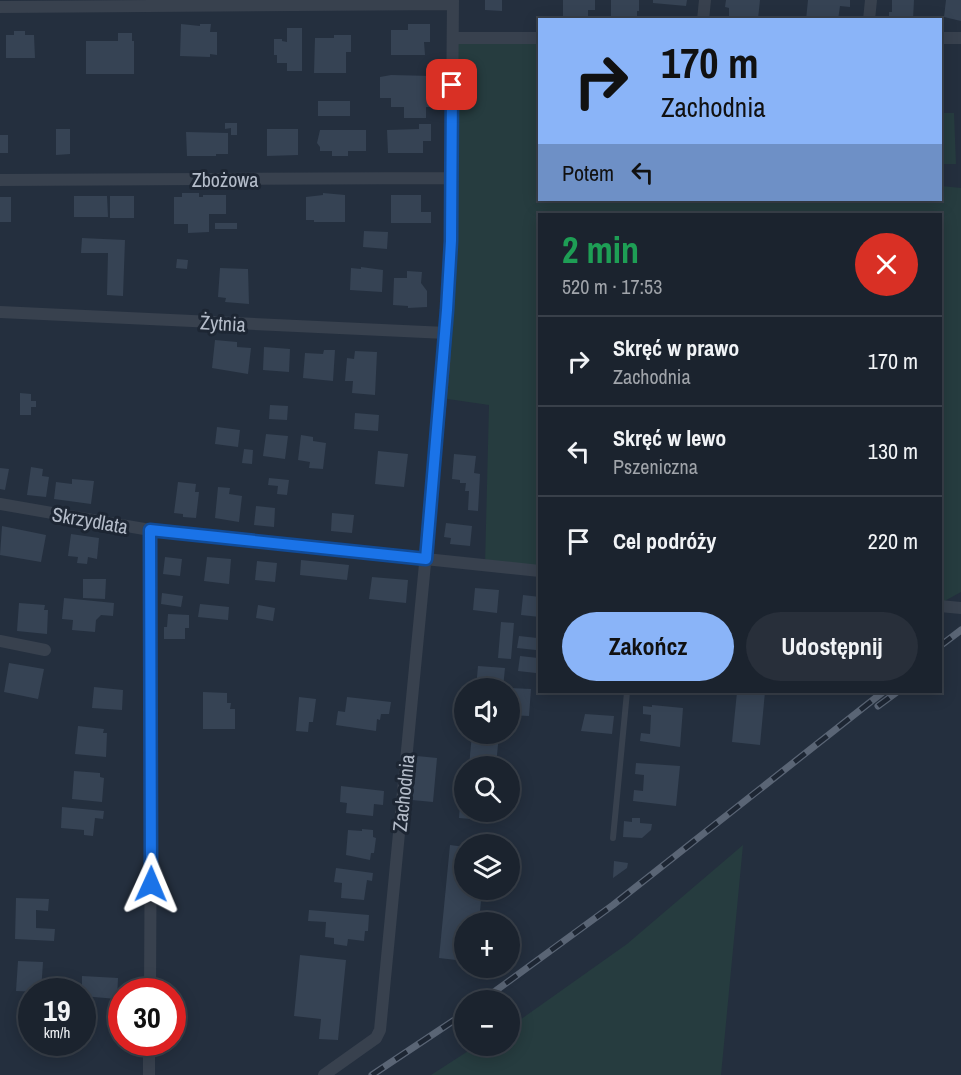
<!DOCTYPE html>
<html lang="pl">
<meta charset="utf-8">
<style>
body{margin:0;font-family:"Archivo Narrow",sans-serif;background:#282f3a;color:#f1f3f6;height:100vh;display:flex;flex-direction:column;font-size:22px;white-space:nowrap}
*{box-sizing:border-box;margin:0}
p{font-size:20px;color:#a0a4aa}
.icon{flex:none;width:33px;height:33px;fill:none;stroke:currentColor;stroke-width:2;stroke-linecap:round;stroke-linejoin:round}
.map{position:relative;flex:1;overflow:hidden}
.sheet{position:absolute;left:538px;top:213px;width:404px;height:480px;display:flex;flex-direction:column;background:#1b232e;border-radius:0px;box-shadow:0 3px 15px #0003,0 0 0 2px #39404a}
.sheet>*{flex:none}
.top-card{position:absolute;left:538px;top:18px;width:404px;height:183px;border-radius:0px;box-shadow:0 3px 15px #0003,0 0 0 2px #39404a;background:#8ab4f8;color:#111;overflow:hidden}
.buttons{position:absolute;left:454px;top:678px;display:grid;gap:12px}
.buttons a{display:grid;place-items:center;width:66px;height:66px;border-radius:50%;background:#1b232e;box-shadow:0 3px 15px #0003,0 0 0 2px #39404a;font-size:30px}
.speed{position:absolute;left:18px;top:978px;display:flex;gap:12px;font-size:30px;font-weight:700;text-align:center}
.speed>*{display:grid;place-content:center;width:78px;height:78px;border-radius:50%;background:#1b232e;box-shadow:0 3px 15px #0003,0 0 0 2px #39404a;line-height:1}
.speed small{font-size:15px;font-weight:400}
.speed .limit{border:9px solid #d22;background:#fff;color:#111}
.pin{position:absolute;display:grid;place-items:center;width:51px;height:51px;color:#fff;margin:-26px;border-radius:12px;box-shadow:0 3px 9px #0006}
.me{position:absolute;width:66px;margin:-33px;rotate:1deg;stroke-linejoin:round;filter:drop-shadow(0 0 4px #0008)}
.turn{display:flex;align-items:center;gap:21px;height:126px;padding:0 24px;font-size:27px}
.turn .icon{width:78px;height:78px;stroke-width:2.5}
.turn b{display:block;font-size:42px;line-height:51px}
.then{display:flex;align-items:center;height:57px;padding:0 24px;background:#0003;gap:12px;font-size:22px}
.round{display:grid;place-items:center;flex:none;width:63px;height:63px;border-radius:32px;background:#282f3a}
.summary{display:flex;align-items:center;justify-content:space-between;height:102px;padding:0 24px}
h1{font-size:36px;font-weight:800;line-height:45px;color:#1e9e55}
.action{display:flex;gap:12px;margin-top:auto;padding:12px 24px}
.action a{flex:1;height:69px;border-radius:36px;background:#8ab4f8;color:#111;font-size:24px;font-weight:800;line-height:69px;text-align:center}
.action a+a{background:#282f3a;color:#f1f3f6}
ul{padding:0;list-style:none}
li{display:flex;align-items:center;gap:18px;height:90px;padding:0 24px;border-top:2px solid #39404a}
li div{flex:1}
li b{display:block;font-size:22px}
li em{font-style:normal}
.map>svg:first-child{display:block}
</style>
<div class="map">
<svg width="961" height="1075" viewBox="0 0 961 1075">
<rect width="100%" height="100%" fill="#242f3e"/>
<path fill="#263c3f" d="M453 38H540V200H940L941 186 961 188V592L941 603 940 214H540V571L485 565 489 405 441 398Z
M941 113H954L956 164H941Z
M743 845 721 1075H431L476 1046H510V1027L627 944Z"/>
<path fill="#364354" d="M485 0H502V11L485 10Z
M563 0H595V10H588V16H563Z
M611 0H639V11H637V18H611Z
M653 0H687L686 6 653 3Z
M726 0H760L758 19 729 16V8L725 7Z
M808 0H850V7L840 6 838 20H806Z
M892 0H914L913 20H889V12H892Z
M946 0H961V21L944 17Z
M181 24 200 26V24H211L210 32H217V55L210 54V57L180 56Z
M408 24H430V42H424L425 55H391V30H408Z
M287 28H302V71H287V63H277V55H274V39H282V41L287 42Z
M14 31H25V35H34L35 58H6V35H14Z
M118 33H132V41H134V74H86V41H118Z
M334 35H351V52H346V73H314L315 38H334Z
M391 75 432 76V84H435V98H432V107H426V118H404V107H391V98H380V77Z
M318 101H350V116H318Z
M225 123H237V135H231V128L225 129Z
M419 124H431V141H423V153H388L387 130 419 129Z
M56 129H70V154L56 155Z
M267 129H298V155L267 156Z
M320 130H366V151H348V156H332V151H320V147L317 143Z
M186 132 228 133V154H216V156H187Z
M0 135H8V153H0Z
M182 193H199V197H203V195H226V214H209V232L188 233V224H174V197H182Z
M323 193 345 195V222H314V220H306V197L323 195Z
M391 195H421V212H431V223H391Z
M74 196H107L108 217H74Z
M110 196H134V218H110Z
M0 197H11V222H0Z
M215 223H237V229H215Z
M364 231 388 232 387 249 363 247Z
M82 238 125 240 123 296 107 295 108 253H81Z
M177 259 188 260 187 269 176 268Z
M361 267 383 270 382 292 350 290 351 268 361 269Z
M220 268 248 269 249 304 225 302 226 298 218 297Z
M407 271 422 272 421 283 427 291V307L408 308V306L393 305 394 278H407Z
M215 340 237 342V347L251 348 248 374 212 368Z
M264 347 290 349 289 372 263 370Z
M324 350H335L333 381 303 378 305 353 323 354Z
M355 351 377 352 375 395 352 393 353 381H345L347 358 354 359Z
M20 393 31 394V401H36V407H31V415H20Z
M270 405 288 406 287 420 269 419Z
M355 413 379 415 378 431 354 429Z
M217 427 240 430 238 447 215 444Z
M266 434 288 436 285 459 263 456Z
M301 435 313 437V441L326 443 323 469 309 468 310 462 298 460Z
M244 449 253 450 252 464 242 463Z
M378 451 408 454 404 487 375 484Z
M454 454 476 456 474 473 480 474 478 511 468 510 469 491H465L466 483H460V480L452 479Z
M31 467 43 469 42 476 49 477 46 497 27 495Z
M0 468 9 469 5 490 0 489Z
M269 478 289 480 287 495 277 494 278 486 268 485Z
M72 479 94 481 91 504 54 499 56 482 72 484Z
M178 482 196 484 195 492H199L196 518 183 517V514L174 513Z
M218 487 230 488 229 494 242 496 239 522 215 518Z
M256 506 275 508 274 527 254 525Z
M332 513 354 515 352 533 331 531Z
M446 523 472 526 470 546 450 544 451 538 444 537Z
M2 526 46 535 41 562 0 555Z
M71 534 99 538 97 559 88 557 87 564 77 563 78 557 68 556Z
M165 557 182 559 180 576 163 574Z
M207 557 231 559 229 584 204 581Z
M301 560 349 565 347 580 300 575Z
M257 561 277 563 275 582 255 580Z
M372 577 408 580 406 603 369 599Z
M83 579H106L105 599 83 598Z
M475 588 499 590 497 613 473 610Z
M162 593 183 596 181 607 161 604Z
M523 595 540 597V617L521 615Z
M64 598 114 603 113 616 101 615 96 620 95 632 72 630 73 620 62 619Z
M19 603 45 605 44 610H48L47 634 17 631Z
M200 604 229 607 228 620 198 617Z
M258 605 275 608 273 621 256 618Z
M168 614 189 615V628H185V639H164V627H167Z
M501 622 514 623 511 659 498 658Z
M519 636 537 638 536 650 517 648Z
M520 656 538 658 536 673 518 671Z
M9 663 44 669 38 699 4 692Z
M478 666 505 668 503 688H476Z
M94 687 123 690 122 710 92 708Z
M510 688 531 689 529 716 510 715Z
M203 692 227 693V703H231L230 709H235V729H203Z
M737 692H765L760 745 732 742Z
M299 697 316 699 313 722H309L308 732 296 731Z
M347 697 391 702 389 714H381L380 720 377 719 376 731 336 725 338 711 345 712Z
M652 705 683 708 680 747 640 741 641 733 650 734 651 715 643 714V706L652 707Z
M585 714 614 716 612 734 581 731Z
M78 726 104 729 103 733H107L106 757 75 754Z
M472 734H499L496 766H469Z
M417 756 437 758 433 802 412 800Z
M636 763 680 766 676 806 633 801 634 790 643 791 644 775 635 774Z
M74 771 100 773V777L104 778 102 802 72 799Z
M341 786 384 791 383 805 374 804 373 816 346 813 347 803 340 802Z
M460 804 465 805V812H485L484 820 459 818Z
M62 807 104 811 103 819 95 818 93 836 84 835V830L61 828Z
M632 818H640V823L652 824 651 830 642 838 623 837 624 821 632 822Z
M362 829 373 830V837L376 838 374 853H371L370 860 346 855 348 830 362 831Z
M450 845 465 847V890H482L479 922H465V961L439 958Z
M614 861 628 863 627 868 613 878Z
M336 868 373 873 372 881 367 880 364 900 341 898 342 883 334 882Z
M16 898 49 899 48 911 36 910V928L55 929 54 941 15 939Z
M309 910 369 915 368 931H365L364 941 348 939 347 946 334 944V938L325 937 326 922 308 921Z
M300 955 346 960 338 1040 319 1039 321 1019 294 1016Z
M18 961 43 962 41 992 16 991Z
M82 976 118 978 117 999 82 996Z"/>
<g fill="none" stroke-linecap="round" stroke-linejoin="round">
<path stroke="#38414e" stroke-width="6" d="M613 838 627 692"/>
<path stroke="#38414e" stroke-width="12" d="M0 7 453 4
M703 20 705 0
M869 20 871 0
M453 38H540
M940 38H961
M0 180 451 178
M0 312 446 333
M0 504 150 530 540 571
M940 606 961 608
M0 641 45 650
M150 992 151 798 150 530
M149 1075V1042
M324 1075 376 1038 380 1030 444 367 451 241 453 0"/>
<g stroke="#5a6575" stroke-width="7">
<path id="rail" d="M940 646 961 630
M878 706 897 692
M483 1000 613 905 883 692
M372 1075 465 1013"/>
</g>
<use href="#rail" stroke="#1d2633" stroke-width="4.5" stroke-dasharray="14" stroke-linecap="butt"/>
</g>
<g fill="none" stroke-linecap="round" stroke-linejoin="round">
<g stroke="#114b97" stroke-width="15">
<path id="route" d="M151 884 150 530 426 559 447 310 451 241 452 85"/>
</g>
<use href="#route" stroke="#1a73e8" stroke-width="10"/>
</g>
<g text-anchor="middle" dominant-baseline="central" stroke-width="6" stroke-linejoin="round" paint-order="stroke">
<g font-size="20" fill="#b4bcc9" stroke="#1d2633">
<text x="225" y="179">Zbożowa</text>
<text transform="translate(223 323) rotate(3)">Żytnia</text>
<text transform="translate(90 520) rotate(10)">Skrzydlata</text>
<text transform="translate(403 793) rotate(-84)">Zachodnia</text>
</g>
</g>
</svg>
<div class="buttons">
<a><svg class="icon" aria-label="sound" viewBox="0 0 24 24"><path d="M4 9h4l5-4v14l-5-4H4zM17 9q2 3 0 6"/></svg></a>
<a><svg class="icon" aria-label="search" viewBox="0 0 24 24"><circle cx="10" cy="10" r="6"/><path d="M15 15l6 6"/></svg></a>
<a><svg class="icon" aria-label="layers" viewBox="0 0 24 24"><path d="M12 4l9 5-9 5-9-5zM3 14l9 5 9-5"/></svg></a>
<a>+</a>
<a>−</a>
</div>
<div class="speed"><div>19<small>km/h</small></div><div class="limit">30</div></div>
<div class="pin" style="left:452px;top:85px;background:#d93025"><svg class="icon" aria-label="arrive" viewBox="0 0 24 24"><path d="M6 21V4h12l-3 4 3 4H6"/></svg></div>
<svg class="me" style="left:151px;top:884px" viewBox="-20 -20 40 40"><path d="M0-17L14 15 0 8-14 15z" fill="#1a73e8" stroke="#fff" stroke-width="4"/></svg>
<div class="top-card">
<div class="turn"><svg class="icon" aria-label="right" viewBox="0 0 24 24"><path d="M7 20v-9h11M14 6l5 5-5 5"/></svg><div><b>170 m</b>Zachodnia</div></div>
<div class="then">Potem<svg class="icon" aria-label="left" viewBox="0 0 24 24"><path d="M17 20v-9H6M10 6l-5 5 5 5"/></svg></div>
</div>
<section class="sheet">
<div class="summary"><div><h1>2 min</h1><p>520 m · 17:53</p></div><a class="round" style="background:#d93025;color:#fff"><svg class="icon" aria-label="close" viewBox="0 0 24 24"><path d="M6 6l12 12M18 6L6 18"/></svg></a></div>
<ul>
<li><svg class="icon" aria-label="right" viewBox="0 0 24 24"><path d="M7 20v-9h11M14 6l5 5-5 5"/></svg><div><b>Skręć w prawo</b><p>Zachodnia</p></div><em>170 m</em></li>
<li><svg class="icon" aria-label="left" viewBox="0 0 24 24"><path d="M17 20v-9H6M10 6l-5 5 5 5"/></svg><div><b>Skręć w lewo</b><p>Pszeniczna</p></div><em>130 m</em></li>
<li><svg class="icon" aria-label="arrive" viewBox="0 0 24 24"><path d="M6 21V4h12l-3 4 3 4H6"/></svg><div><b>Cel podróży</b></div><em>220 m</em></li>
</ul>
<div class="action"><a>Zakończ</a><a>Udostępnij</a></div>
</section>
</div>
